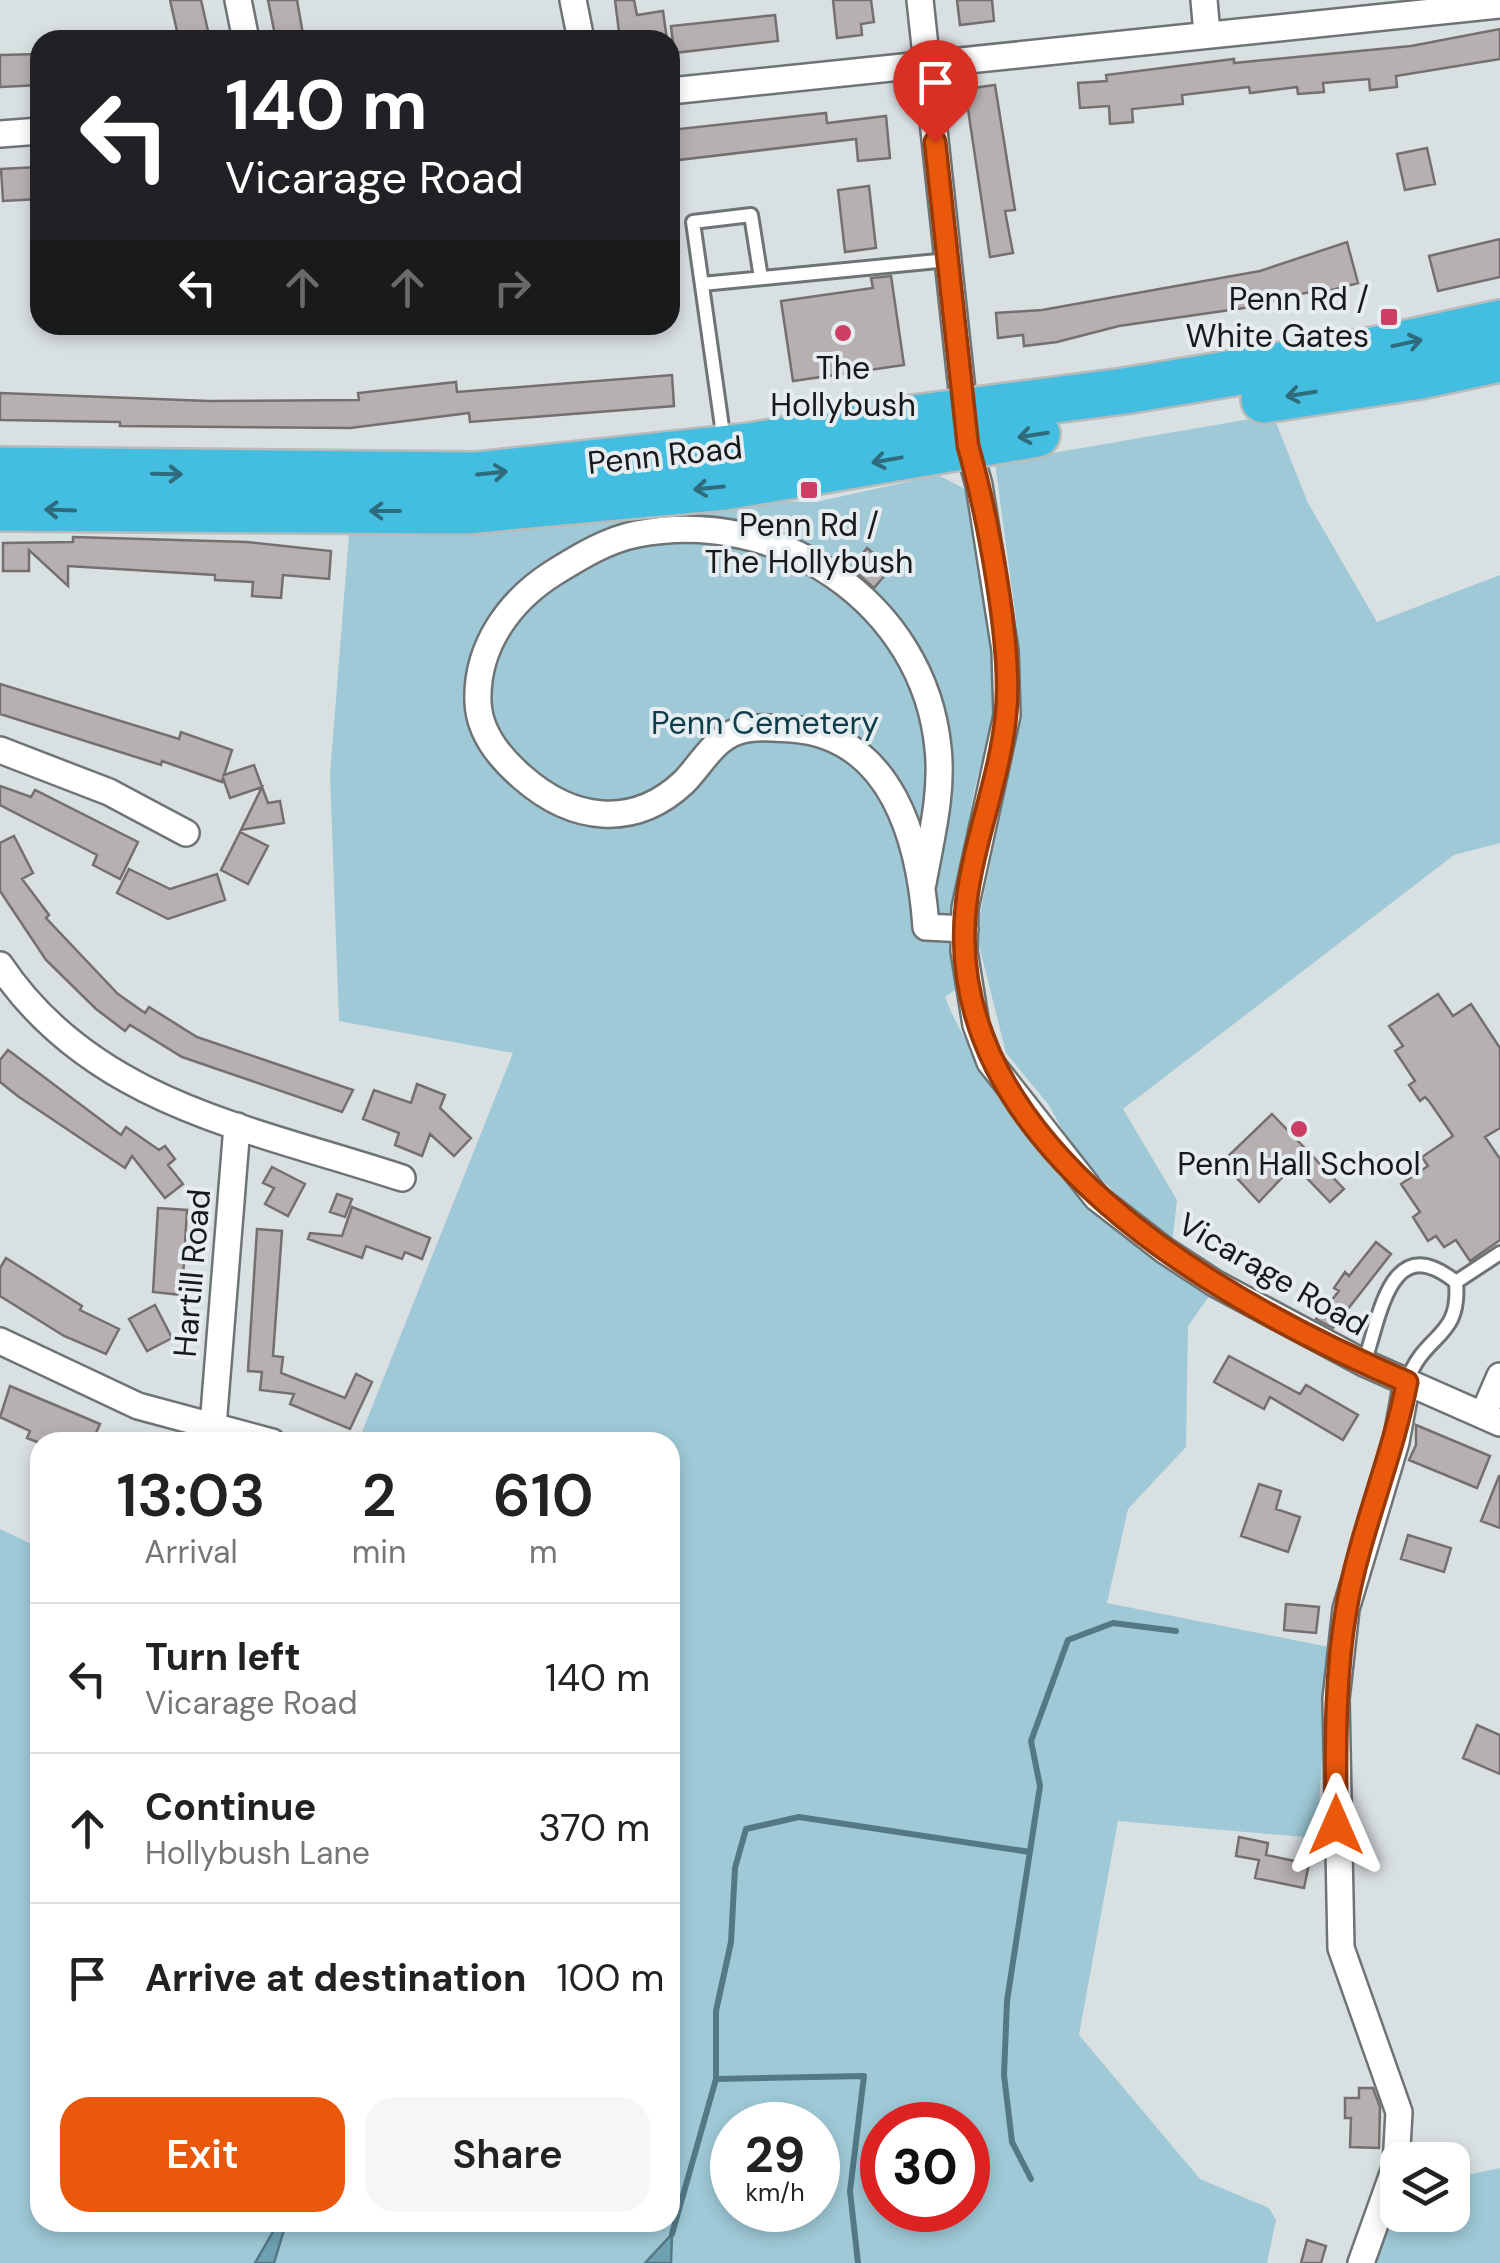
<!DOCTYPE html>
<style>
body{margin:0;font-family:"DM Sans",sans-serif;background:#f6f6f6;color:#222;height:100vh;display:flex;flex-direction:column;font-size:38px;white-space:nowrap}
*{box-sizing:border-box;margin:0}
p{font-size:32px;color:#767676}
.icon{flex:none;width:55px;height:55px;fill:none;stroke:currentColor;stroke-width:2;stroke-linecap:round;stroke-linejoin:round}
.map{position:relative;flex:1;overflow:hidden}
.side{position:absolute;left:30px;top:1432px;width:650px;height:800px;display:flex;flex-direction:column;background:#fff;border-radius:30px;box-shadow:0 5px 15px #0003}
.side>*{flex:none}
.top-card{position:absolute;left:30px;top:30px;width:650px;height:305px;border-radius:30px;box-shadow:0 5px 15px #0003;background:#202124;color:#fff;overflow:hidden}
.fabs{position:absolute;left:1380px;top:2142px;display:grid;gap:20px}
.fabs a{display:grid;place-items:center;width:90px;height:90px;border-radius:20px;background:#fff;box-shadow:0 5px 15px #0003;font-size:50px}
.speed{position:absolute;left:710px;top:2102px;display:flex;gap:20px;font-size:50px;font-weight:700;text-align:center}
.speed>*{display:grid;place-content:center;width:130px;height:130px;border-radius:50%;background:#fff;box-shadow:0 5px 15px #0003;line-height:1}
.speed small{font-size:25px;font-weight:400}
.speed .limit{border:15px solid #d22;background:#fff;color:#111}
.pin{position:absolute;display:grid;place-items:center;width:85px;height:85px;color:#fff;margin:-102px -42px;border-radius:50% 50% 50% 0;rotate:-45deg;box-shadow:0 0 10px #0007}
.pin .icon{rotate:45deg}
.me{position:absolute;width:110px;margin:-55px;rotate:0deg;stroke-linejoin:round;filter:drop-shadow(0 0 8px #0008)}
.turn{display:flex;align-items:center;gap:35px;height:210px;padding:0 30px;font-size:45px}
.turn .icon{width:130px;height:130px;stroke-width:2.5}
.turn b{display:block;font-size:70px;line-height:85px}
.lanes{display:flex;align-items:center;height:95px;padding:0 30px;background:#0003;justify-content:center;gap:50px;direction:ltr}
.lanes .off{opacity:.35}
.eta{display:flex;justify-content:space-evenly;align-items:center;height:170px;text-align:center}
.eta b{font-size:60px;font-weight:600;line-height:70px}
.primary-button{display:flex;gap:20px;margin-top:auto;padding:20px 30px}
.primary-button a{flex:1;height:115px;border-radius:30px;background:#ea580c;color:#fff;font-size:40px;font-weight:600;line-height:115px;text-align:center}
.primary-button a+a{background:#f6f6f6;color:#222}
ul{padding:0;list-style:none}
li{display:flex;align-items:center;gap:30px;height:150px;padding:0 30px;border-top:2px solid #e0e0e0}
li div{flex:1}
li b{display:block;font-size:38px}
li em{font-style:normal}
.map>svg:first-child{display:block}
</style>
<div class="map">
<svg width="1500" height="2263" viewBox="0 0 1500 2263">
<rect width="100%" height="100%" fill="#d9e0e2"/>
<path fill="#9fc9d7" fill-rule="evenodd" d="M1273 415 1308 503 1377 622 1500 575V843L1454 855 1123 1109 1177 1200 1172 1244 1140 1220 1073 1148 1048 1104 1006 1053 976 933 1020 719 1017 628 995 463Z
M938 475 965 489C977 552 1007 653 1000 715 997 738 983 757 977 779 960 844 965 917 963 984L945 997C968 1057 1044 1166 1093 1209 1128 1241 1173 1265 1212 1292L1188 1326 1186 1447 1128 1509 1107 1603 1329 1647 1317 1838 1118 1821 1079 2035 1200 2179 1269 2208 1276 2220 1267 2263H0V1529L40 1548V2222H670V1442H358L513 1053 339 1021 330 775 349 534 503 529 669 515 764 501 816 502ZM732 2125H818V2210H732ZM882 2125H968V2210H882Z
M1500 2168V2263H1369L1397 2190 1398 2215H1452L1453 2178Z"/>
<path fill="#6ea2b2" stroke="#547984" stroke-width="2.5" d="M278 2223H286L274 2263H255Z
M672 2234 671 2263H645Z"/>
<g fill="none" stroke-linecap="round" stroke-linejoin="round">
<path stroke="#547984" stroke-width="6" d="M716 2079V2011L731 1942 735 1868 746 1829 799 1817 1030 1852
M1031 2179 1012 2142 1004 2075 1007 2001 1040 1786 1031 1741 1068 1640 1113 1623 1176 1631
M672 2234 716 2079 864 2076 850 2191 858 2263"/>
</g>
<path fill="#b7b0b1" stroke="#756f6f" stroke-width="2.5" d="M170 0H201L210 40H179Z
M268 0H297L304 40H276Z
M615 0H634L637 15 663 11 667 40H620Z
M833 0H871L874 22 861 24 862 35 837 38Z
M957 0H992L994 21 960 25Z
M775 15 778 41 674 53 671 26Z
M1500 29V59L1396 76 1397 87 1370 90 1369 79 1323 83 1324 92 1298 94 1297 87 1250 93 1249 87 1182 95 1183 104 1132 109 1133 122 1110 124 1109 106 1080 108 1078 83 1107 81 1106 75 1234 59V63L1411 46Z
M40 54V85L0 87V55Z
M995 85 1015 210 1005 211 1013 253 990 257 965 89Z
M826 113 827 123 886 116 890 158 858 161 856 139 670 161V130Z
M1427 148 1435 184 1405 190 1397 154Z
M37 167 39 199 3 201 1 169Z
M869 186 876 248 845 252 838 190Z
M1500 239V277L1438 291 1429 256Z
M1347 242 1358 283 1310 296 1309 292 1251 307 1119 326 1057 342 1024 346 1023 335 998 338 996 313 1042 310 1260 271Z
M891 276 904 365 793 381 781 301 873 288 871 278Z
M672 375 674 406 470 422 469 413 350 428 120 426V422L0 420V393L209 401 359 400 358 393 456 382 457 392Z
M73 537 247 542 331 551 329 579 283 575 281 598 252 596 253 582 215 580V575L68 566V586L29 550V571H3V543L73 542Z
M867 548 891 568 874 588 851 568Z
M0 684 179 739 181 732 232 750 224 775 254 765 268 803 280 801 284 823 241 830 262 787 230 798 223 778 222 782 162 761 161 765 0 714Z
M0 786 31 797 35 790 138 842 120 879 93 865 97 855 0 805Z
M240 832 268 846 248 884 221 870Z
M14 836 33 873 22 879 49 915 46 918 118 994 145 1013 149 1007 197 1037 353 1090 342 1112 182 1057 130 1025 125 1031 96 1009 46 960 0 891V843Z
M129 869 170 889 217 874 225 900 168 919 117 893Z
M1438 994 1453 1016 1471 1004 1500 1048V1128L1485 1137 1500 1159V1240L1470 1261 1456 1240 1444 1247 1436 1236 1428 1241 1413 1217 1420 1212 1401 1184 1428 1166 1422 1157 1453 1136 1429 1101 1425 1097 1420 1101 1409 1085 1415 1081 1395 1051 1403 1046 1389 1026Z
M8 1050 121 1135 126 1127 159 1150 165 1146 175 1159 168 1165 183 1184 165 1198 132 1156 125 1168 19 1097 0 1082V1060Z
M417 1084 445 1095 440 1108 471 1138 454 1156 430 1134 422 1156 395 1145 399 1133 363 1119 374 1090 411 1103Z
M1272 1114 1344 1189 1330 1202 1294 1165 1259 1202 1222 1162Z
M272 1167 305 1184 288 1216 265 1204 274 1188 263 1183Z
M337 1194 352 1199 345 1217 330 1212Z
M352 1207 430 1238 422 1259 405 1252 402 1259 366 1246 362 1258 308 1239 310 1233 342 1236Z
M158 1208 187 1210 182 1295 153 1292Z
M257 1229 282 1231 273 1356 283 1357 281 1373 345 1398 356 1374 372 1382 350 1429 290 1404 294 1394 260 1390 262 1372 248 1371Z
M1376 1242 1391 1254 1333 1328 1316 1319 1339 1291 1334 1288 1345 1272 1349 1276Z
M6 1258 82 1306 80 1310 119 1329 106 1354 64 1336 0 1296V1268Z
M155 1305 172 1338 147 1351 129 1319Z
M1229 1356 1300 1394 1306 1385 1358 1415 1343 1440 1270 1397 1264 1409 1214 1382Z
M10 1386 100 1424 92 1442H37L27 1438 30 1431 0 1417Z
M1416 1425 1490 1456 1477 1488 1409 1460 1416 1445Z
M1499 1476H1500V1528L1481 1521Z
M1259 1484 1281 1491 1276 1509 1300 1517 1288 1552 1241 1536Z
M1408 1535 1451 1548 1444 1572 1401 1559Z
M1286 1604 1319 1607 1316 1633 1284 1630Z
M1477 1725 1500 1735V1774L1463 1758Z
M1239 1837 1268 1843 1266 1855 1309 1864 1304 1888 1255 1878 1259 1860 1236 1856Z
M1359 2088H1373L1380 2107 1379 2148 1350 2147 1351 2118H1345V2098H1359Z
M1307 2240 1326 2246 1321 2263H1301Z"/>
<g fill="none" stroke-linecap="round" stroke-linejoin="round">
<g stroke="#6e7476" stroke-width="18">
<path id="lane" d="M702 284 948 260
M724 441 693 222 751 215 761 278
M1456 1282 1500 1253
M1364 1363C1380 1319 1389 1228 1456 1282 1461 1340 1424 1332 1407 1382"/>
</g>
<g stroke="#6e7476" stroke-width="30">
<path id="street" d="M238 0 246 40
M573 0 581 40
M920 0 968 446 979 485 1005 650 1007 715 965 908 964 951 976 1025 990 1062 1097 1198 1164 1250 1216 1284 1364 1363 1500 1423
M1204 0 1207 34
M670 91 1500 5
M0 134 40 131
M0 750 109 792 186 833
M923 883C931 838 943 793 938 748 924 603 778 506 637 534 607 540 581 556 555 572 510 600 476 646 478 702 479 733 500 758 522 777 572 821 633 830 684 782 699 767 711 744 731 734 749 725 771 728 791 729 893 736 920 842 926 927L965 929
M0 965C93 1104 254 1129 402 1178
M0 1341 138 1406 272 1442
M1483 1415 1500 1376
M213 1426 237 1126
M1361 2263 1396 2165 1399 2112 1341 1948 1336 1699 1346 1609 1396 1442 1407 1382"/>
</g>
<g stroke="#b9baba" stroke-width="50">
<path id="highway" d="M1264 400 1420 376 1500 359
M0 470 476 475 750 446 914 418 1124 391 1374 350 1500 323
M0 508 465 511 724 487 1037 434"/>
</g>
<use href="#lane" stroke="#fff" stroke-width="12"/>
<use href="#street" stroke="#fff" stroke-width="25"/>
<use href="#highway" stroke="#44bee0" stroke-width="45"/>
</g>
<defs><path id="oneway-shaft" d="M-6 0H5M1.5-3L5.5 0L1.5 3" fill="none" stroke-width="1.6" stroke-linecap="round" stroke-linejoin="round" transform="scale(2.5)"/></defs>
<g stroke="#2e6c7d">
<use href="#oneway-shaft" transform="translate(1407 343) rotate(-12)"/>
<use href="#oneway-shaft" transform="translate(1301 394) rotate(171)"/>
<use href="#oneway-shaft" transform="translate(1033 435) rotate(171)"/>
<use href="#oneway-shaft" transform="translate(887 460) rotate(170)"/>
<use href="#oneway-shaft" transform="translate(492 473) rotate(-6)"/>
<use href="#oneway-shaft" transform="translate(167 474) rotate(1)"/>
<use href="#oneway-shaft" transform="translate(709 488) rotate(174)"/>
<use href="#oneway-shaft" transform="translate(60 510) rotate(-178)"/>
<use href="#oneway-shaft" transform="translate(385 511) rotate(180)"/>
</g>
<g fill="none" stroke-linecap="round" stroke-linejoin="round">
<g stroke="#983908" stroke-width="25">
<path id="route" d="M935 142 968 446C987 513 1013 646 1006 714 1000 779 973 841 966 906 940 1145 1221 1302 1407 1382 1392 1460 1359 1533 1346 1611 1334 1682 1336 1753 1336 1825"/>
</g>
<use href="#route" stroke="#ea580c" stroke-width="18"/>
</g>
<g fill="#cc3e64" stroke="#e6edf0" stroke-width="4">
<rect x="1379" y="307" width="20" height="20" rx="5"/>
<circle cx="843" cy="333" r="10"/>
<rect x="799" y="480" width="20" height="20" rx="5"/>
<circle cx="1299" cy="1129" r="10"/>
</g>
<g text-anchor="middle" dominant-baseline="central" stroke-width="8" stroke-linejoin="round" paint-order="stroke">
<g font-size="32" fill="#17191a" stroke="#e6edf0">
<text x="1369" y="299" text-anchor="end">Penn Rd /<tspan x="1369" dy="37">White Gates</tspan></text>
<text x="843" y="368">The<tspan x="843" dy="37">Hollybush</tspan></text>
<text x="809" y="525">Penn Rd /<tspan x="809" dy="37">The Hollybush</tspan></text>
<text x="1299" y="1164">Penn Hall School</text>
</g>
<g font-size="32" fill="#17191a" stroke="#e6edf0">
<text transform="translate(665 455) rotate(-6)">Penn Road</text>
<text transform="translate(192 1273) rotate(-85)">Hartill Road</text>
<text transform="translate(1273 1274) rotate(30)">Vicarage Road</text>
</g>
<g font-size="32" fill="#0d3d4a" stroke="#e6edf0">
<text x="765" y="723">Penn Cemetery</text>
</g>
</g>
</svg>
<div class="fabs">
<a><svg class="icon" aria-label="layers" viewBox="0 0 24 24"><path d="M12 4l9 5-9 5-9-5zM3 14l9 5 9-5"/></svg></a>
</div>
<div class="speed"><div>29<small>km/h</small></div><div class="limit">30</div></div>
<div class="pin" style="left:935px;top:142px;background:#d93025"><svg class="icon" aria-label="arrive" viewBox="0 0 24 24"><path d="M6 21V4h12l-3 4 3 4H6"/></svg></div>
<svg class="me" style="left:1336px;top:1825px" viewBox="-20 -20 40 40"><path d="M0-17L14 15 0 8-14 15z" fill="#ea580c" stroke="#fff" stroke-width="4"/></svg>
<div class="top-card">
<div class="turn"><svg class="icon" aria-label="left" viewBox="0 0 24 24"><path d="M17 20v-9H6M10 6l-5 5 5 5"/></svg><div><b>140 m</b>Vicarage Road</div></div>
<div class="lanes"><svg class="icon" aria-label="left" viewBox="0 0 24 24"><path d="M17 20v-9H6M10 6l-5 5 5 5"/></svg><svg class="icon off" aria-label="ahead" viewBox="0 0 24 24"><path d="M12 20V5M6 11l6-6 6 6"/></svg><svg class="icon off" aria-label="ahead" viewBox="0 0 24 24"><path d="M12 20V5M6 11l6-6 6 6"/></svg><svg class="icon off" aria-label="right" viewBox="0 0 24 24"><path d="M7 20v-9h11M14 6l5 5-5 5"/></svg></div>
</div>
<section class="side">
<div class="eta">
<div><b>13:03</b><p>Arrival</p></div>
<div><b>2</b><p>min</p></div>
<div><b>610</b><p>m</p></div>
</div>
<ul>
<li><svg class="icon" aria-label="left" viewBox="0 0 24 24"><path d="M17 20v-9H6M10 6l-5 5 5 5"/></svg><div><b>Turn left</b><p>Vicarage Road</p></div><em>140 m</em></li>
<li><svg class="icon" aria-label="ahead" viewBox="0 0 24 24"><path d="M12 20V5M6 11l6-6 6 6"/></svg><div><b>Continue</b><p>Hollybush Lane</p></div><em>370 m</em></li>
<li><svg class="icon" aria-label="arrive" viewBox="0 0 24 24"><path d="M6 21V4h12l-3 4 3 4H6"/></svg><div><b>Arrive at destination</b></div><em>100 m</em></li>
</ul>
<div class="primary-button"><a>Exit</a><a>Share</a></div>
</section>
</div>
